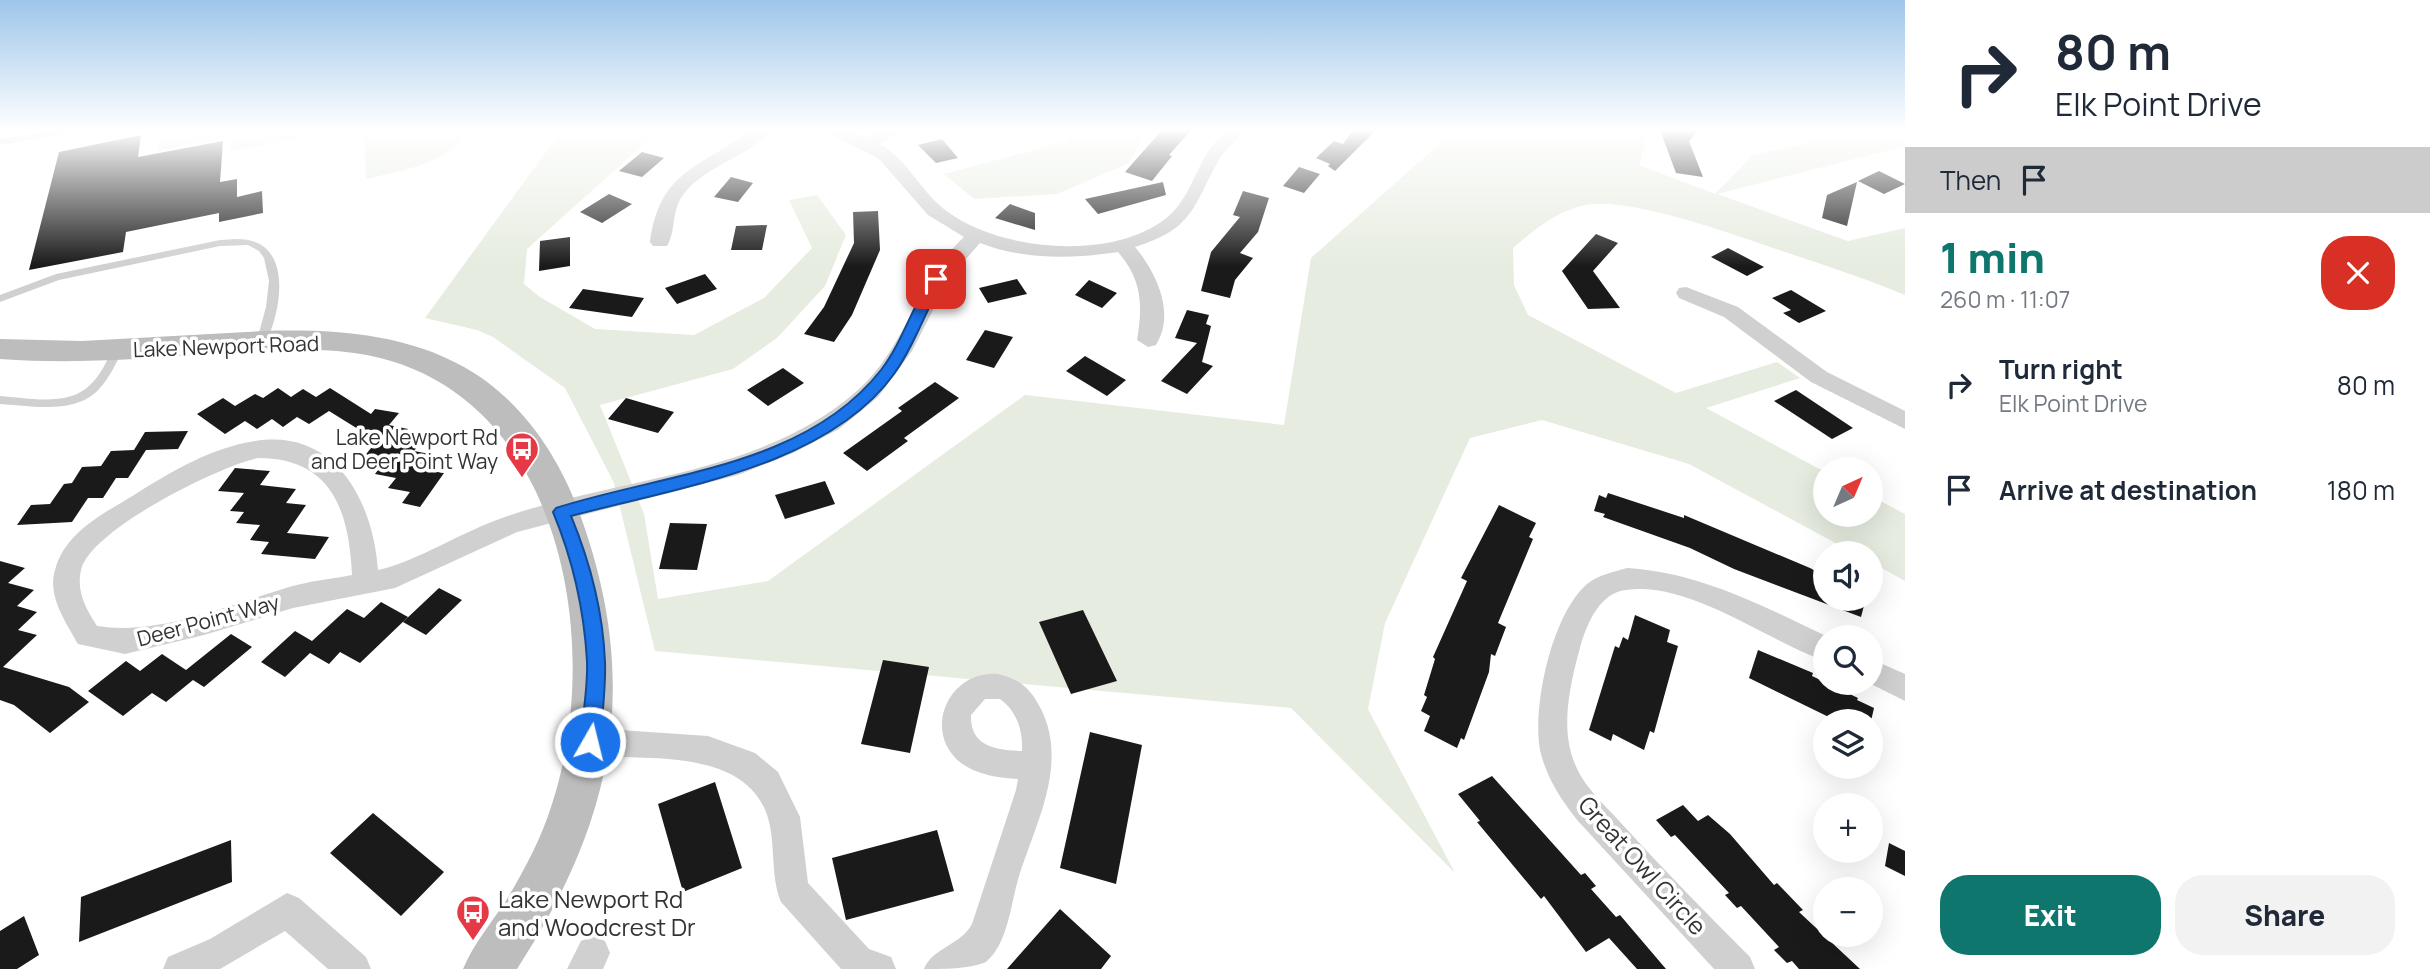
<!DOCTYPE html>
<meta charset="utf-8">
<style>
body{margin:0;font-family:Manrope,sans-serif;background:#f2f2f3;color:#1f2937;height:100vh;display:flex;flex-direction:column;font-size:26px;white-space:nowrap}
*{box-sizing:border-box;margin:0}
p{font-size:23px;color:#747a83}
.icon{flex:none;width:38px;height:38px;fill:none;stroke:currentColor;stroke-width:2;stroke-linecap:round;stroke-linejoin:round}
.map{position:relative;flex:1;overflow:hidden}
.panel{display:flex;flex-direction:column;background:#fff;width:525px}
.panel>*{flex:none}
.hud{background:#fff;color:#1f2937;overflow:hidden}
.needle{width:46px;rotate:44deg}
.buttons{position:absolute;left:1813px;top:457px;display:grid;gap:14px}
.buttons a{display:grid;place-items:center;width:70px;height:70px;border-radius:50%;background:#fff;box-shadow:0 7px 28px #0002;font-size:35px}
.pin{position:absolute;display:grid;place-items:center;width:60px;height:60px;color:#fff;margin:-30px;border-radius:14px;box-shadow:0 4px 10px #0006}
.me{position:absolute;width:77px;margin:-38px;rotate:8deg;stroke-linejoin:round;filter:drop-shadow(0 0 5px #0008)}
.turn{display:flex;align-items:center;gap:24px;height:147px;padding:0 35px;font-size:32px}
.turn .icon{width:91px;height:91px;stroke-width:2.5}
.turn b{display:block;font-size:49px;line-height:60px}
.then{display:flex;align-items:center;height:66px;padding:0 35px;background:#0003;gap:14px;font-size:26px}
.round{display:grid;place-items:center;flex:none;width:74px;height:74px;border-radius:28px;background:#f2f2f3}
.summary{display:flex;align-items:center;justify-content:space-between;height:119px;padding:0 35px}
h1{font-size:42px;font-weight:800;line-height:52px;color:#0f766e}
.action{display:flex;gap:14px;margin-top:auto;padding:14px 35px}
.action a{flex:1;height:80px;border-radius:28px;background:#0f766e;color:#fff;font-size:28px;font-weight:800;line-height:80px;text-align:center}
.action a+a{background:#f2f2f3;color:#1f2937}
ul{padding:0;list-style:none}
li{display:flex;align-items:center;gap:21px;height:105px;padding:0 35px}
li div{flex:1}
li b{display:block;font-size:26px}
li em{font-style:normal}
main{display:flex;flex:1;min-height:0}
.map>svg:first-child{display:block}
</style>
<main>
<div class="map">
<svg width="1905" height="969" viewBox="0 0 1905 969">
<rect width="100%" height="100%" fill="#fff"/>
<path fill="#e6ecdf" d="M160 130H296V139L231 151V136L158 151Z
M369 130H467C452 164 398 171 366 179L364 133Z
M562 130H655L656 133 527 249 524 284 540 297 595 329 694 335 764 298 812 248 789 200 817 195 846 235 825 286 777 338 733 369 600 405 644 514 658 599 768 581 1025 395 1284 425 1311 258 1455 130H1546L1571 136 1594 130H1649L1639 165 1715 194 1753 155 1811 142 1822 130H1905V146L1717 194 1848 241 1905 228V295C1855 274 1804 259 1753 241 1713 228 1621 195 1581 206 1554 213 1534 230 1513 248L1514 285 1528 315 1676 393 1777 362 1800 378 1706 408 1825 472V514H1871V496L1905 514V581L1871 562V553H1854L1689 464 1542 420 1470 438 1385 623 1368 709 1455 873 1291 708 655 651 614 483 565 388 493 337 477 330 425 318Z
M1067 130H1148L1129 163 1057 194 974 199 944 174 1067 141Z"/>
<path fill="#1a1a1a" d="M1162 130H1191L1169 155 1172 156 1152 181 1125 172Z
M1353 130H1376L1335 171 1328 166 1330 164 1316 158 1334 141 1343 144Z
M1660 130H1699L1689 141 1703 177 1676 173Z
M141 135 138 157 223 141 220 182 237 179V197L262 191 263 213 219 222V213L126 232 123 252 29 270 59 152Z
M942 139 958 158 936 163 918 145Z
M642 152 664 158 642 177 619 171Z
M1299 167 1320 174 1304 193 1283 186Z
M1879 171 1905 184 1884 194 1858 181Z
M731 177 753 183 738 202 714 197Z
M1163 182 1166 195 1098 214 1085 199Z
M1857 182 1847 226 1822 218 1827 195Z
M1243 191 1269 198 1258 232 1240 253 1253 258 1235 280 1230 298 1201 291 1211 252 1240 217 1233 215Z
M609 194 632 204 602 223 580 212Z
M1010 204 1035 213V230L995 218Z
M878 211 880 250 852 315 834 342 804 334 824 307 854 243 853 212Z
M767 225 762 250H731L736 226Z
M1596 234 1618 243 1593 271 1620 308 1588 309 1562 271Z
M570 237V266L539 271 540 241Z
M1728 248 1764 267 1747 276 1711 257Z
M705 274 717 289 677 304 665 288Z
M1017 279 1027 294 988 303 979 288Z
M1089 280 1117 293 1102 308 1075 295Z
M583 289 644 298 632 317 569 308Z
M1791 290 1826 311 1799 323 1783 313 1791 310 1772 298Z
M1187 310 1209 315 1206 324 1211 326 1202 362 1213 366 1187 394 1161 381 1197 343 1175 338Z
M985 330 1013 337 994 368 966 360Z
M1085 356 1126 380 1107 396 1066 371Z
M783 368 804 383 768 406 747 390Z
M935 382 959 398 904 438 908 441 867 471 843 453 902 411 898 408Z
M278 388 291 397 303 389 316 397 330 388 371 414 375 409 399 413 389 425 408 429 403 435 423 439 414 451 435 455 424 470 444 473 420 507 402 503 410 492 388 488 396 478 375 474 384 462 363 458 371 448 346 443 358 429 329 411 309 424 297 417 283 427 272 419 257 429 245 421 225 434 197 414 223 398 235 406 255 394 263 398Z
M1796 390 1853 428 1832 439 1774 401Z
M626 398 674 412 658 433 608 419Z
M188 431 178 449 146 450 128 478H116L103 498H88L72 522 17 525 31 505 50 504 64 484 72 483 82 467 101 466 111 451 134 450 145 432Z
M235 468 270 471 260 485 296 489 286 503 306 505 287 533 329 537 315 559 261 554 269 542 250 540 260 525 236 523 244 512 230 511 244 493 218 491Z
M825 481 835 504 785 519 775 495Z
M1608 493 1684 518V515L1810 568 1825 576V598H1866L1861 617 1734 569 1690 548 1603 517 1605 514 1594 511 1599 495 1606 498Z
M1499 505 1536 523 1529 537 1533 539 1498 623 1506 627 1495 656 1491 654 1489 672 1464 740 1461 738 1457 748 1424 731 1430 716 1421 711 1427 697 1424 695 1435 659 1433 657 1467 581 1461 578Z
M670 523 707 524 697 570 659 569Z
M0 561 25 568 8 583 34 590 17 606 37 612 18 630 37 635 3 667 69 687 89 702 50 733 14 705 0 700Z
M439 588 462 600 426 635 403 622Z
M381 602 408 617 360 663 340 652 329 664 310 653 285 677 261 662 295 631 312 641 347 609 364 618Z
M1083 610 1117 681 1071 694 1039 622Z
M1635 615 1670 630 1667 642 1678 646 1654 733 1650 731 1644 750 1613 734 1611 741 1589 730 1615 646 1619 648 1623 637 1628 640Z
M231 634 252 647 204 687 193 680 166 702 152 693 123 716 88 691 126 661 140 671 162 654 186 670Z
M1758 650 1813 673 1812 676 1858 698 1857 700 1874 708 1871 721H1837L1749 678Z
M883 660 929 667 910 753 861 744Z
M1090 732 1142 745 1116 884 1060 868Z
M1492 776 1581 875 1585 873 1596 886 1591 889 1616 917 1620 915 1666 969H1637L1609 938 1586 952 1544 896 1541 899 1477 822 1480 821 1458 794Z
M715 782 742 868 683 892 658 804Z
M1683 805 1698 821 1708 815 1730 834 1774 885 1777 883 1803 910 1799 912 1860 969H1799L1792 961 1787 963 1774 950 1779 947 1741 906 1737 908 1725 895 1729 893 1675 835 1671 837 1656 820Z
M373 813 444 872 401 916 330 853Z
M937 830 954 891 846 920 832 858Z
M231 840 232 882 79 942 81 897Z
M1889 843 1905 851V876L1885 866Z
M1060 909 1111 956 1101 969H1007Z
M24 916 39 955 17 969H0V931Z"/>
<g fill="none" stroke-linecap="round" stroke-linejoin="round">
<path fill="#d0d0d0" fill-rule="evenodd" d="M55 130H73L69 133 0 145V139Z
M236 239C293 238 283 307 266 342H258L257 340 266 307 269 281 264 258 259 251 248 245 220 246 59 280 0 302V295L56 274 220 240Z
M118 346 123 350C116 363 110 377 100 388 77 415 32 406 0 404V396C28 398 68 407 90 385 101 375 107 360 114 347Z"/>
<path fill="#d0d0d0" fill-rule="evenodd" d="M751 130H771C749 157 709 164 686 191 670 209 677 230 667 246H653L650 242C660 169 701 168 751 130Z
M822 130H848L867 137 881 130H902L880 144C909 161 921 193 948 212 1002 252 1119 262 1171 214 1195 191 1197 155 1227 130H1246C1238 140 1227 147 1220 158 1192 207 1195 228 1135 247 1156 272 1176 313 1156 345L1148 347 1137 340C1143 304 1142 280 1118 252 1072 259 1024 260 980 243L950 277 912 351 878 397 839 429 793 453 738 475 517 532 395 588 293 608 204 635 125 654 78 644C66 622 47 596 55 570 65 532 103 514 134 495 172 471 211 448 255 441 336 428 373 502 378 570 416 562 465 530 505 517 623 476 762 476 859 389 906 347 917 280 964 237L928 215 879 159ZM258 458C332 458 349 511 352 575 331 579 310 581 289 587 229 605 160 636 97 626 86 609 76 591 81 570 90 530 219 466 258 458Z
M1686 287 1738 307 1827 372 1905 411V429L1811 382 1724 317 1679 298 1676 293 1679 288Z
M1627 568C1698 572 1764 606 1828 637L1825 661C1767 641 1690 581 1626 590 1600 593 1588 622 1581 644 1571 681 1559 727 1575 764 1584 787 1605 805 1621 823 1663 869 1706 913 1750 957L1755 969H1714L1578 821C1561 800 1546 777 1540 750 1532 706 1552 614 1587 584 1598 575 1613 572 1627 568Z
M1871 659 1905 674V701L1867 682H1871Z
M998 674C1020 679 1031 689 1041 709 1068 763 1037 821 1020 873 1011 900 1009 943 986 962 970 969 943 969 924 969 933 947 960 946 972 924L1016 790 1018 779C1000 778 977 775 961 763 921 731 949 670 998 674ZM985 699H1000C1017 711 1023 731 1022 751 996 750 970 747 971 715Z
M590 728 708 736 755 753 778 772 800 817 808 883 869 949 891 957 896 969H841L781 902C770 875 776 845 768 818 747 748 648 760 590 756L579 752 575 742 579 732Z
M287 893 299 898 366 957 371 969H328L285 931 220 969H163L168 957 210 939Z
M593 936 605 941 610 953 603 969H567L581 941Z"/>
<path fill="#bdbdbd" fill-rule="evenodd" d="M263 331C332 329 403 333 464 367 523 400 562 460 583 523 641 690 612 823 517 969H463C474 943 492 922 507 899 525 869 542 837 552 804 606 638 559 381 354 353 292 345 228 353 166 357 110 361 56 363 0 359V339L82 341Z"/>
</g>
<linearGradient id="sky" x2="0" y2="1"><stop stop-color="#9ec6ea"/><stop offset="0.49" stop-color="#fff"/><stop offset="1" stop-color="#fff" stop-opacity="0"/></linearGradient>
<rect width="1905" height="266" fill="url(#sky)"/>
<path fill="#1a73e8" stroke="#114b97" stroke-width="2" d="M932 276 943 279C927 309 914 346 894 374 827 467 675 488 571 516 590 562 603 611 605 662 606 688 602 716 600 742L597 749 590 751 583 749 580 742C583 716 588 687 587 661 584 609 573 560 553 512L556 508C665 473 805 467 881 370 902 343 913 305 932 276Z"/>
<defs>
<g id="bus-pin" transform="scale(1.75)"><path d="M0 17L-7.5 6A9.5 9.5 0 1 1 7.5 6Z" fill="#e63946" stroke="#fff"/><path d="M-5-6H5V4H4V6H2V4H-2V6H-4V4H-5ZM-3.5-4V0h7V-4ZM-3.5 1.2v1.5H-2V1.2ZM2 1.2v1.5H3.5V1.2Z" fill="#fff"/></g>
</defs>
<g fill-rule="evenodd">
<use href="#bus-pin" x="522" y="449"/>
<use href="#bus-pin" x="473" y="912"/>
</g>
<g text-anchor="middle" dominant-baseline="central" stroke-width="7" stroke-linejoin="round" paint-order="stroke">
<g font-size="21" fill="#333" stroke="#fff">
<text transform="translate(226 346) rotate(-2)">Lake Newport Road</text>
<text transform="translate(208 620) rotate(-15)">Deer Point Way</text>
</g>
<g font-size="21" fill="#333" stroke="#fff" text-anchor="end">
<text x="498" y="437">Lake Newport Rd<tspan x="498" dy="24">and Deer Point Way</tspan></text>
</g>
<g font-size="24" fill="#333" stroke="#fff">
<text transform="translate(1643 865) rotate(48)">Great Owl Circle</text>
</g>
<g font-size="24" fill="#333" stroke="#fff" text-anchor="start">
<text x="498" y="898">Lake Newport Rd<tspan x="498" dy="28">and Woodcrest Dr</tspan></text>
</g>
</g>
</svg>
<div class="buttons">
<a><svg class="needle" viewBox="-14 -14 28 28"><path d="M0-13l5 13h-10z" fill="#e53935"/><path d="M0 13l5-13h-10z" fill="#747a83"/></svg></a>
<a><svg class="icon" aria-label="sound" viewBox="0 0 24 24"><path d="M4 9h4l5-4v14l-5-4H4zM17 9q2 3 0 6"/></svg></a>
<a><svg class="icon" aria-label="search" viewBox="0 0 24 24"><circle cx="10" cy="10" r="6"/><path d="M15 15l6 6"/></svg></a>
<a><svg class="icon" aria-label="layers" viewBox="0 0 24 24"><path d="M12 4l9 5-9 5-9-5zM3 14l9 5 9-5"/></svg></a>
<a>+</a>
<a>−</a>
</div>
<div class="pin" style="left:936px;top:279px;background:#d93025"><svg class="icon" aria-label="arrive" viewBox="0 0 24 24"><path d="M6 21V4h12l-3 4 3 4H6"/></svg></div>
<svg class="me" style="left:590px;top:742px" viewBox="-20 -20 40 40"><circle r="17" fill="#1a73e8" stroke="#fff" stroke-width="3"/><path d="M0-11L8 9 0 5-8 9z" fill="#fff"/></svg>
</div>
<section class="panel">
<div class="hud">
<div class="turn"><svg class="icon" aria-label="right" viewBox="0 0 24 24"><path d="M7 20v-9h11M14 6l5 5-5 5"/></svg><div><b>80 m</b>Elk Point Drive</div></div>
<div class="then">Then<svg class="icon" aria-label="arrive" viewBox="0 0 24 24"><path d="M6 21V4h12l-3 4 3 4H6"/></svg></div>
</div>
<div class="summary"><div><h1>1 min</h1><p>260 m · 11:07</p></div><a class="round" style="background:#d93025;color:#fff"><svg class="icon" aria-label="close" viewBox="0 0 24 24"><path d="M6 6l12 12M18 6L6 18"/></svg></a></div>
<ul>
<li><svg class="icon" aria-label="right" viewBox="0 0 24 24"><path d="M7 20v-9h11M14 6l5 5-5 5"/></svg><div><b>Turn right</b><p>Elk Point Drive</p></div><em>80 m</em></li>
<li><svg class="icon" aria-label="arrive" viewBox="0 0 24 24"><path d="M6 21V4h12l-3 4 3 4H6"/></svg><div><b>Arrive at destination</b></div><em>180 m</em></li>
</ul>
<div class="action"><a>Exit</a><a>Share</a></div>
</section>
</main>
